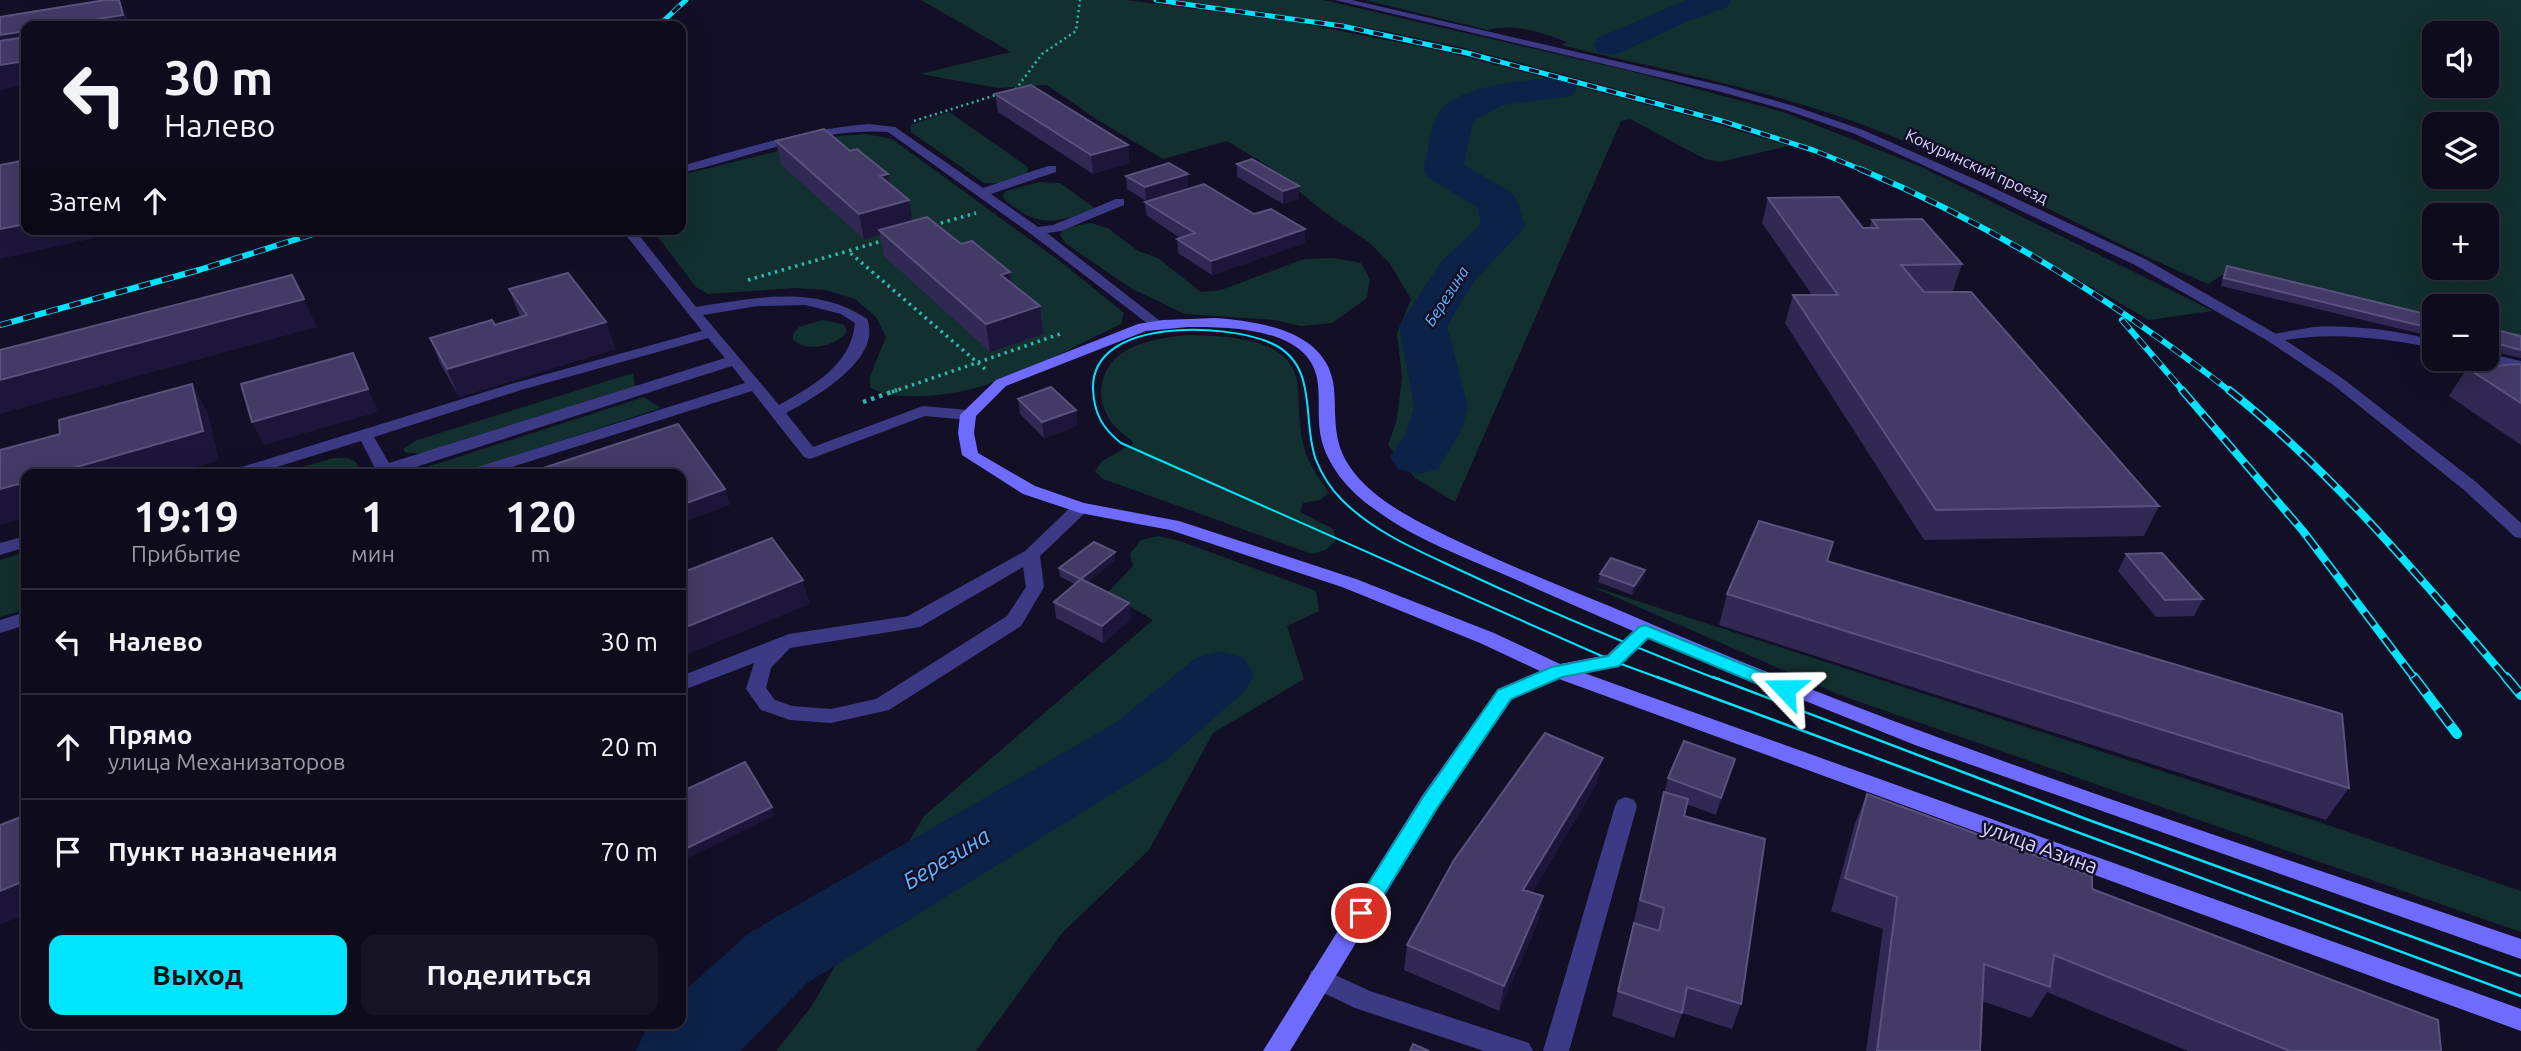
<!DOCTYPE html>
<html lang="ru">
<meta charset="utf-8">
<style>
body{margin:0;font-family:Ubuntu,sans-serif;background:#171425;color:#f1f3f6;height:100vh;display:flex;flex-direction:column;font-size:26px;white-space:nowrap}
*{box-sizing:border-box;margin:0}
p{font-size:23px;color:#9b9ba3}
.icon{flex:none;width:38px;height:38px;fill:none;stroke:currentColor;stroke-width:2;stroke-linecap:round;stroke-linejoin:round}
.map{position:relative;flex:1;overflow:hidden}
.side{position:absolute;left:21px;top:469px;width:665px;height:560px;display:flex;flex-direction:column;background:#0e0b1c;border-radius:14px;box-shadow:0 7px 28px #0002,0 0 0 2px #2e2b3b}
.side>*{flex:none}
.top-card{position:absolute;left:21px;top:21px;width:665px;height:214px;border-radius:14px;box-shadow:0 7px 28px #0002,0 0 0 2px #2e2b3b;background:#0e0b1c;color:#f1f3f6;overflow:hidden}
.controls{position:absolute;left:2422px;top:21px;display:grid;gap:14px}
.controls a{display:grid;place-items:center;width:77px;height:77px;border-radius:14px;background:#0e0b1c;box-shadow:0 7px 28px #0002,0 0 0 2px #2e2b3b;font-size:35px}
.pin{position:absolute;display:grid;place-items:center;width:60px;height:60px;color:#fff;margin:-30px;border:4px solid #fff;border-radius:50%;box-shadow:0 2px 7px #0007}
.me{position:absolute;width:77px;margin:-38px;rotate:293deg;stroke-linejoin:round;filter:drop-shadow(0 0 5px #0008)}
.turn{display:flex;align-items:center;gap:24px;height:147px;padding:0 28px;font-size:32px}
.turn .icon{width:91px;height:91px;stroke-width:2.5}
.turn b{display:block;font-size:49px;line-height:60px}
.then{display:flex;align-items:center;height:66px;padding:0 28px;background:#0003;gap:14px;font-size:26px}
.eta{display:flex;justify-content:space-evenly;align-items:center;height:119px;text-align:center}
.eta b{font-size:42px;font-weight:700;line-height:49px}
.action{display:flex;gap:14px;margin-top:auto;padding:14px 28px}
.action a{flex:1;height:80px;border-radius:14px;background:#00e5ff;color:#111;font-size:28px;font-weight:700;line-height:80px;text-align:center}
.action a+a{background:#171425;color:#f1f3f6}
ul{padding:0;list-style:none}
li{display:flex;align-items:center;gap:21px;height:105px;padding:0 28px;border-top:2px solid #2e2b3b}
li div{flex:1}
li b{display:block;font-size:26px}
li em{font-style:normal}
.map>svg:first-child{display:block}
</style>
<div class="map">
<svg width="2521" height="1051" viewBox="0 0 2521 1051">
<rect width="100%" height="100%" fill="#130f26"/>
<path fill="#12302f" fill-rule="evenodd" d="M921 0H1126L1300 23 1451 53 1693 117 1789 146 1720 162 1705 159 1630 119 1621 121 1455 502 1415 478 1388 445 1397 419 1402 377 1397 334 1411 299 1390 264 1370 243 1327 214 1265 164 1227 141 1163 159 1096 119 1047 85 998 88 920 74 1011 52Z
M1176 0H1323L1630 71 1783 112 1917 165 2213 311 2149 320 1986 226 1873 171 1800 143 1699 111 1460 47 1364 27Z
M1365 0H2521V345L2487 337V306H2434V324L2224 274 2208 284C2097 237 1992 176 1879 131 1777 91 1667 71 1561 45L1567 42C1541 32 1515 23 1488 30ZM2434 33H2487V86H2434ZM2434 124H2487V177H2434ZM2434 215H2487V268H2434Z
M949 112 1028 167 1027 176 1001 183H984L911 132 910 125Z
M867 134 892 139 1065 265 1124 313 1121 324C1054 356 983 400 907 396 895 396 879 394 870 387V376L886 337 876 317 855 299 825 290 795 288 708 294 696 287 652 229H681V175L839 136Z
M1039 182 1060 183 1096 209C1067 218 1047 229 1020 211 1013 206 1007 203 1002 196L1006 191Z
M1091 223 1108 228 1138 251 1158 258 1201 292 1221 290 1304 259 1334 258 1361 263 1370 279 1367 298 1332 323 1301 326 1274 320 1185 314 1132 289 1065 243 1060 235 1063 228Z
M822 320 843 324 847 330 845 335C830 347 808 352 793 340V334L799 327Z
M1187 335C1222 336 1290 336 1297 381 1300 404 1298 429 1305 451 1310 466 1320 479 1329 493L1320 500 1303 503 1300 512 1333 529 1336 540 1326 550 1312 554 1103 479 1095 471 1102 461 1134 443C1126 436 1116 429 1110 420 1103 409 1099 396 1102 383 1111 344 1154 339 1187 335Z
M633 373 635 388 426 453H406L403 449 417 440Z
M644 397 661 408 459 474H417L421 469Z
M333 458H347L356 462 360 474H279Z
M1158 536 1180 541 1316 591 1319 611 1287 626 1304 679 1213 733 1149 850 1063 932 976 1051H776L811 1007 924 816 1153 620 1107 593 1133 566 1130 554 1141 540Z
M26 552V609L0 617V560Z
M1588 585 2319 822 2521 891V932L1840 695Z"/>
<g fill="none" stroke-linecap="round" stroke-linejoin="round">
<path fill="#0c2248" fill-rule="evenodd" d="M1686 0H1731L1727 7 1688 21 1622 52 1610 55 1598 52 1593 45 1598 38Z
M1559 77 1572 80 1577 88 1572 96 1503 105 1473 121 1464 165 1511 192 1517 201 1525 227 1475 280 1447 326 1468 407 1461 431 1438 469 1418 474 1398 469 1390 457 1407 431 1414 407 1399 326 1441 262 1481 224 1477 207 1429 178 1423 169C1428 152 1430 132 1437 116 1450 85 1530 80 1559 77Z
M1220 651 1244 658 1254 675 1244 692 1165 761 807 983 740 1051H636L648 1024H681V994L749 933 1115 723 1196 658Z"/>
<path stroke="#2fb8b0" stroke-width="2.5" stroke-dasharray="2 3.5" stroke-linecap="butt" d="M1010 91 1016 89 1042 54 1076 31 1080 0
M914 121 999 94"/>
<path stroke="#2fb8b0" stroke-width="3.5" stroke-dasharray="2.5 4.5" stroke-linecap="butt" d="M934 225 976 213
M885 240 848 251 985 369
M748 280 848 251
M892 392 1063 333"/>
<path stroke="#2fb8b0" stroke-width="4.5" stroke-dasharray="3.5 5" stroke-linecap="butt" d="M863 402 897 390"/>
<path fill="#3d3a85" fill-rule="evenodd" d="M869 124 895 127 983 188 1048 166H1056V172L991 194 1038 227 1053 225 1116 199H1124V205L1061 231 1047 233 1164 324 1162 327H1152L1031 234 888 132C816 127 749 158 681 173V166C743 149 804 129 869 124Z
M621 229H634L696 307C753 298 816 284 867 319 883 359 814 398 786 413L813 447 923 406 968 410 976 415 968 420 925 416 810 459 804 457 752 391 490 474H466L468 470 745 383 732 366 394 474H378L361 441 254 474H230L232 470 511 384 702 331ZM805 305 841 314 855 323C851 366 812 386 779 405L703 315 758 306ZM708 338 725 358 389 463 374 437 521 390Z
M2313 327C2355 325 2394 330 2434 340V348C2379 337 2329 331 2273 342L2266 338 2273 334Z
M2487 353 2521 361V369L2482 360 2487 359Z
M1080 503 1086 504 1089 508 1086 512 1040 556 1044 587 1021 626 889 710 831 723 790 720 761 710 746 689 754 663 681 691V676L789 634 908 616 1025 551 1074 504ZM1023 567 1026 587 1007 616 876 699 831 709 792 706 775 700 766 688 771 668 790 648 920 627Z
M26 536V547L0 555V543Z
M26 612V625L0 633V620Z
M1626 797 1634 800 1637 806 1569 1051H1543L1615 806 1618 800Z
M1320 968 1370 991 1529 1043 1533 1051H1484L1355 1008 1311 987 1308 979 1311 971Z"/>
<path fill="#3d3a85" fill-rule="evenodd" d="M1335 0H1352L1724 86 1794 106 1863 130 1981 182 2145 259 2278 335 2342 378 2476 482 2521 523V538L2515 537 2464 490 2332 384 2268 341 2135 265 1973 188 1855 134 1786 110 1721 92Z"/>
<path fill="#6f6bff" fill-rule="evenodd" d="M1216 318C1262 322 1328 331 1334 388 1336 411 1333 433 1343 455 1358 486 1391 507 1421 523 1490 559 1564 587 1635 617 1924 742 2224 837 2521 939V959L1915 745 1649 638 1620 666 1584 673 2521 1009V1031L1559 679 1512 699 1438 808 1290 1051H1263L1422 796 1498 689 1540 671 1480 643 1342 587 1170 530 1080 513 1023 494 962 455 958 433 960 415 996 380 1138 324 1163 320ZM1188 327C1228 327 1307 327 1317 378 1321 399 1316 421 1322 442 1330 469 1350 492 1373 508 1410 536 1454 553 1496 571 1542 591 1587 611 1633 631L1607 655 1560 664 1494 633 1356 579 1179 521 1084 503 1035 486 978 453 974 433 976 416 1006 386 1146 331Z"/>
<path stroke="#00e5ff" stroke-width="2" d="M1662 679 1613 661 1121 443C1102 428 1094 413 1093 389 1091 317 1226 323 1271 343 1320 365 1301 420 1316 460 1322 475 1331 489 1342 500 1376 534 1422 552 1464 572 1547 611 1632 646 1717 679"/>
<path stroke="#00e5ff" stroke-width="2.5" d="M1657 677 2521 996
M1713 677 2086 819 2521 976"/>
<g stroke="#00e5ff" stroke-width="5">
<path id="rail-far3" d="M1156 0 1342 26 1467 53 1722 121 1813 150 1865 171
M658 26 686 0"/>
</g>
<g stroke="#00e5ff" stroke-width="6">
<path id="rail-far2" d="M1860 169C1994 225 2117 303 2231 392
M2122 320 2184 392
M0 325 199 270 329 229"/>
</g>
<g stroke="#00e5ff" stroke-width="8">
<path id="rail-far1" d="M2182 390 2303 531 2415 679
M2229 390C2334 473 2420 578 2507 679"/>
</g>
<g stroke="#00e5ff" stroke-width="10">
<path id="rail" d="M2414 677 2457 734
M2506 677 2521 695"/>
</g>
<use href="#rail-far3" stroke="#130f26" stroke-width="3.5" stroke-dasharray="10" stroke-linecap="butt"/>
<use href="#rail-far2" stroke="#130f26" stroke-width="4.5" stroke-dasharray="12" stroke-linecap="butt"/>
<use href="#rail-far1" stroke="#130f26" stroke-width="5" stroke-dasharray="16" stroke-linecap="butt"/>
<use href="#rail" stroke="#130f26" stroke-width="7" stroke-dasharray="20" stroke-linecap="butt"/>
</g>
<path fill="#312854" d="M995 94 1128 145 1129 163 1093 174 998 112Z
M776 141 890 185 912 221 961 244 1010 272 1012 283 1040 306 1043 334 990 352 884 256 880 235 864 239 781 165Z
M1237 164 1299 186V199L1283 204 1237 177Z
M1188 174V187L1146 201 1127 189 1126 176Z
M1768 198 1863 228H1869L1872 220 1962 264 1953 291H1923L2159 506 2144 536 1924 540 1785 323 1793 295H1812L1762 223Z
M1145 202 1254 214 1305 243 1212 275 1178 253 1177 239 1180 238 1146 215Z
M2227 266 2434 316V337L2221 286 2223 274Z
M509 289 606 322 615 349 459 397 441 365 430 338 495 325 520 317Z
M2487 328 2521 336V358L2487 350Z
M2521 365V445L2449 396 2467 368Z
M1018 399 1076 410 1077 426 1044 438 1020 414Z
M2126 554 2203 599 2194 616 2156 617 2118 571Z
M1115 560 1088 582 1129 603 1131 619 1103 643 1056 618 1054 602 1075 584 1060 577 1059 568Z
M1827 561 2349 788 2326 820 1719 625 1727 594Z
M1645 570 1643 579 1632 595 1598 582 1600 574Z
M1735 759 1716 815 1686 804 1684 816 1741 1004 1732 1029 1682 1013 1674 1038 1612 1016 1658 817 1668 778Z
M1597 783 1532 893 1543 896 1538 922 1499 1011 1404 970 1407 945Z
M1867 794 2092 889 2441 1051H2188L2047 992 2031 1018 1982 1001 1980 1051H1866L1883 929 1831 911 1854 826Z"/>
<path fill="#1d163a" d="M119 0 126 14 129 26H56Z
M26 31V49L0 54V35Z
M26 61V85L0 90V65Z
M1128 145 1129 163 1093 174 1091 155Z
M888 174 892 199 880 176Z
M1188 174V187L1146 201 1145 187Z
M1299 186V199L1283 204V191Z
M909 200 913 225 879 230 880 235 864 239 859 214Z
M26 224V229H135L0 259V229Z
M1305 229V243L1212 275 1211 261Z
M1010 272 1013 299 1001 275Z
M304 299 317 327 0 414V380Z
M1040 306 1043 334 990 352 986 324Z
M606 322 615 349 459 397 447 369Z
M353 353 378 412 264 445 252 422Z
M192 384 208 413 219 460 173 474H52Z
M1076 410 1077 426 1044 438 1042 422Z
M26 482V518L0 525V489Z
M725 489 730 505 681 523V505Z
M1115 552V560L1082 587 1081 579Z
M1645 570 1643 579 1632 595 1634 586Z
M803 580 810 604 681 657V629Z
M1129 603 1131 619 1103 643 1102 626Z
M1603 758 1597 783 1519 915 1523 890Z
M1735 759 1730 776 1716 815 1721 798Z
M772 807 775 815 682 861 681 851Z
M26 880V914L0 925V891Z
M1543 896 1538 922 1499 1011 1504 986Z"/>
<path fill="#433a66" stroke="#5a527e" stroke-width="2" d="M105 0H119L123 15 56 26H26V31L0 35V17Z
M26 37V61L0 65V41Z
M1031 85 1128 145 1091 155 995 94Z
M824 129 850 151 857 149 888 174 880 176 909 200 859 214 776 141Z
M1252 159 1299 186 1283 191 1237 164Z
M26 160V224L0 229V165Z
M1169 163 1188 174 1145 187 1126 176Z
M1204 184 1254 214 1271 209 1305 229 1211 261 1177 239 1195 233 1145 202Z
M1839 197 1863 228H1878L1872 220 1922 219 1962 264 1901 265 1924 292H1971L2159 506 1936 510 1793 295H1838L1768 198Z
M927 217 961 244 972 241 1010 272 1001 275 1040 306 986 324 879 230Z
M2227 266 2434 316V329L2224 278Z
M568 273 606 322 447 369 430 338 492 320 495 325 527 315 509 289Z
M292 275 304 299 0 380V350Z
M2487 328 2521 336V350L2487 341Z
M353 353 368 389 252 422 241 384Z
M2519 364 2521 365V403L2467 368Z
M192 384 203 431 52 474H26V482L0 489V450L60 434 59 420Z
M1051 387 1076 410 1042 422 1018 399Z
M678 424 725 489 681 505V474H525Z
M1759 521 1833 542 1827 561 2342 714 2349 788 1727 594Z
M772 538 803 580 681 629V573Z
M1094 542 1115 552 1081 579 1059 568Z
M2162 553 2203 599 2165 600 2126 554Z
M1611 558 1645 570 1634 586 1600 574Z
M1081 579 1129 603 1102 626 1054 602Z
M1545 733 1603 758 1523 890 1543 896 1504 986 1407 945 1454 860Z
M1684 741 1735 759 1721 798 1668 778Z
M745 762 772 807 681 851V792Z
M1664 792 1688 799 1684 816 1765 839 1741 1004 1687 987 1682 1013 1618 991 1634 923 1659 931 1664 908 1640 900Z
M1867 794 2092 876V889L2438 1020 2441 1051H2290L2054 955 2050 987 1984 964 1980 1051H1877L1897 897 1845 878Z
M26 815V880L0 891V825Z
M1413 1044 1429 1051H1410Z"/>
<path fill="#00e5ff" stroke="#0095a6" stroke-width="2" d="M1645 625 1792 684 1794 689 1792 693H1779L1648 638 1619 666 1562 677 1511 699 1437 808 1369 919 1361 922 1354 919 1351 913 1354 906 1423 797 1498 690 1552 667 1608 656 1639 627Z"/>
<g text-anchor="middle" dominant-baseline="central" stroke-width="5" stroke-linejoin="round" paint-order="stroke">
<g font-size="16" fill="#d9d4ff" stroke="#130f26">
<text transform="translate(1977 166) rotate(25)">Кокуринский проезд</text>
</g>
<g font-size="16" font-style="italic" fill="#62b6ff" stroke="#130f26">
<text transform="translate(1446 296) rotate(-57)">Березина</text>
</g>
<g font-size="21" fill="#d9d4ff" stroke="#130f26">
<text transform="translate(2040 846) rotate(20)">улица Азина</text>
</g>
<g font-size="23" font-style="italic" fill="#62b6ff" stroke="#130f26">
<text transform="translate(946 858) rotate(-31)">Березина</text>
</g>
</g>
</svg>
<div class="controls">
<a><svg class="icon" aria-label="sound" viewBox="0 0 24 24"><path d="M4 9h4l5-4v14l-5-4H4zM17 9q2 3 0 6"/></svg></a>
<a><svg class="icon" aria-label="layers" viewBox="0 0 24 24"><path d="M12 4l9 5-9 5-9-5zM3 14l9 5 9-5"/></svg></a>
<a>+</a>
<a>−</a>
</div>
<div class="pin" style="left:1361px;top:913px;background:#d93025"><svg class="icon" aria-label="arrive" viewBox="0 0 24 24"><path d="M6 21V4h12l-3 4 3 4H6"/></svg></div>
<svg class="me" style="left:1785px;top:689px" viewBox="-20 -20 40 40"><path d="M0-17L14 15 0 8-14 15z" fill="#00e5ff" stroke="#fff" stroke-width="4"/></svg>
<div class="top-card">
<div class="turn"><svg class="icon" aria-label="left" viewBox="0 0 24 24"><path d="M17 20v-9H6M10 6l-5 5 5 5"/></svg><div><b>30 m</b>Налево</div></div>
<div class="then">Затем<svg class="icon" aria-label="ahead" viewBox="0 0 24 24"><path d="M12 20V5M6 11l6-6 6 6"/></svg></div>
</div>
<section class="side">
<div class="eta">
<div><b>19:19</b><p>Прибытие</p></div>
<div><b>1</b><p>мин</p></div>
<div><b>120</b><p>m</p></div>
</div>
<ul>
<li><svg class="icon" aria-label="left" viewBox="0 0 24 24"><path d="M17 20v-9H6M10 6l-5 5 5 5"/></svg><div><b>Налево</b></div><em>30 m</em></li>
<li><svg class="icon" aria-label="ahead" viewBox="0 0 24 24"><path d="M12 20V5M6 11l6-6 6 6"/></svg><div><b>Прямо</b><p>улица Механизаторов</p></div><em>20 m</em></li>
<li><svg class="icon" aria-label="arrive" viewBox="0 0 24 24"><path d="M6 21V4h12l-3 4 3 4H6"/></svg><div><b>Пункт назначения</b></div><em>70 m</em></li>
</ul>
<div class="action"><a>Выход</a><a>Поделиться</a></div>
</section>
</div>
